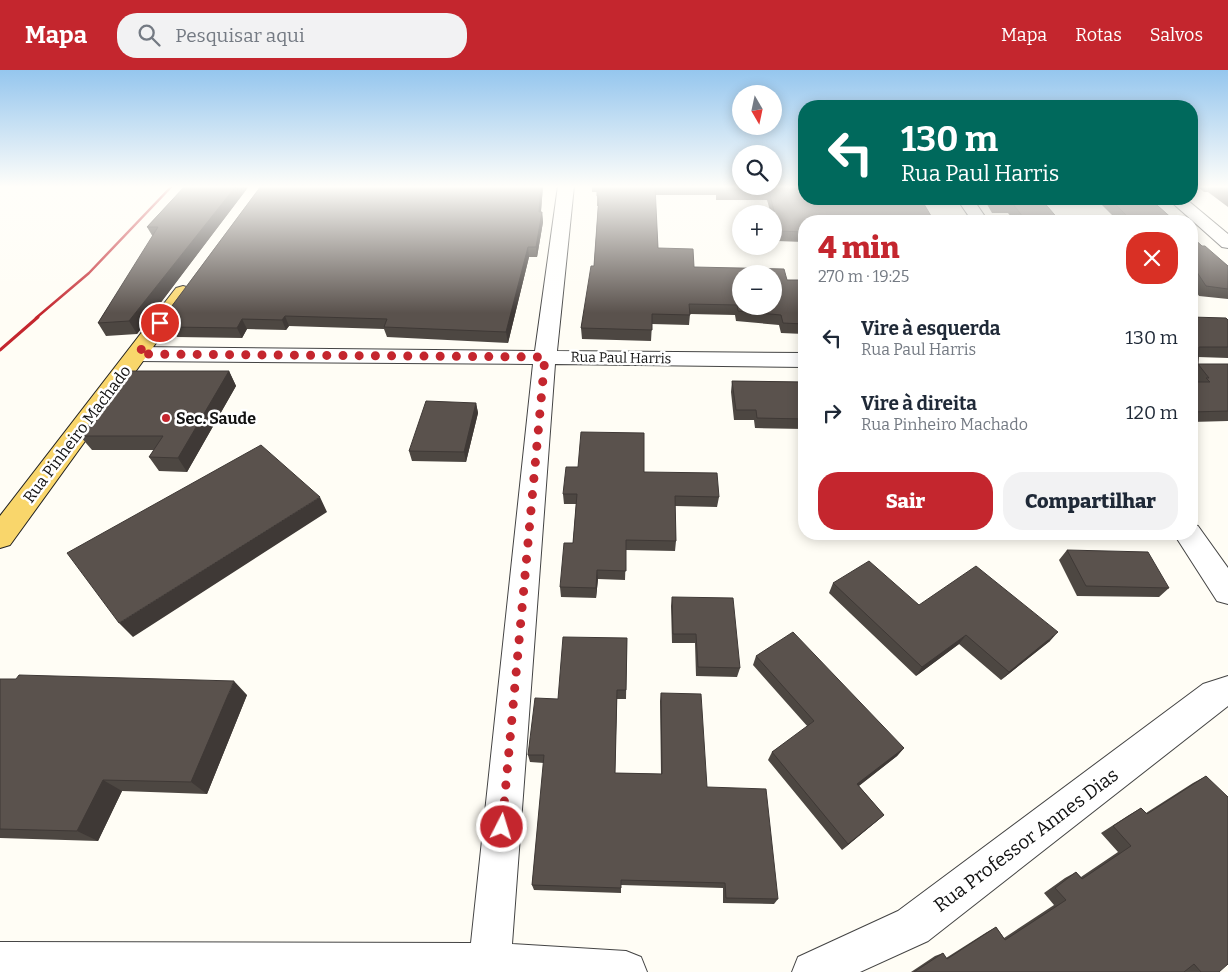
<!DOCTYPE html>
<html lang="pt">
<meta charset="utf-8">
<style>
body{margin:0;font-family:Bitter,serif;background:#f2f2f3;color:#1f2937;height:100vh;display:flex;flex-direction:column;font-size:19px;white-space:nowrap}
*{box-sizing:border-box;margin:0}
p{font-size:16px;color:#747a83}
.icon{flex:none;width:28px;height:28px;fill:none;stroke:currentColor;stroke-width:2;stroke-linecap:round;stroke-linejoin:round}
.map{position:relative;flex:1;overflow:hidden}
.sheet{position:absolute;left:798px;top:145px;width:400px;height:325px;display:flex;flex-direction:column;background:#fff;border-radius:20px;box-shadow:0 2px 12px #0003}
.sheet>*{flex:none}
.hud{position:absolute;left:798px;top:30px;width:400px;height:105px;border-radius:20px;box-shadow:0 2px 12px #0003;background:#00695c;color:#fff;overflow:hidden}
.needle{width:32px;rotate:171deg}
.controls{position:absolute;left:732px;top:15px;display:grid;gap:10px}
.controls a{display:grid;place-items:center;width:50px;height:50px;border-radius:50%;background:#fff;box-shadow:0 2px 12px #0003;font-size:25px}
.pin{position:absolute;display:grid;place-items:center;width:42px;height:42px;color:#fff;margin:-21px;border:2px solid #fff;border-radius:50%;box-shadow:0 1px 5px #0007}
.me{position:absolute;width:55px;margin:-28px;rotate:5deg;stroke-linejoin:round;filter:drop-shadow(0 0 4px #0008)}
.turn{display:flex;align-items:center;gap:18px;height:105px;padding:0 20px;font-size:22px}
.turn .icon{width:65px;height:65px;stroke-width:2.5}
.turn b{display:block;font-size:35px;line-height:42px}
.round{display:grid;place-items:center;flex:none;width:52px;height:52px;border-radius:20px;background:#f2f2f3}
.summary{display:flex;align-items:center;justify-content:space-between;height:85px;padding:0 20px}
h1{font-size:30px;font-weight:800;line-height:38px;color:#c4262e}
.primary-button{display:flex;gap:10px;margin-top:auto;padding:10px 20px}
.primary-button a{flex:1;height:58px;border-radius:20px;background:#c4262e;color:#fff;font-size:20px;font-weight:800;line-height:58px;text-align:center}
.primary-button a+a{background:#f2f2f3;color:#1f2937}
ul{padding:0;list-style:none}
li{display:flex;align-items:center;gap:15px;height:75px;padding:0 20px}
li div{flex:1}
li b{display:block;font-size:19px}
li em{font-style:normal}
header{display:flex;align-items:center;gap:30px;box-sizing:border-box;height:70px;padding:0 25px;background:#c4262e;color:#fff}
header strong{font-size:24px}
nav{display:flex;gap:28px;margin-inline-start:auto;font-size:18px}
.search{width:350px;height:45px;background:#f2f2f3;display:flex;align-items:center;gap:12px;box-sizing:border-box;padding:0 18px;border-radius:20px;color:#747a83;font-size:19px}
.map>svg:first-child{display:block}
</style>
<header>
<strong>Mapa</strong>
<div class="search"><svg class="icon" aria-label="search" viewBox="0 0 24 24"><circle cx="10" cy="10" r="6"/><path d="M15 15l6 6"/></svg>Pesquisar aqui</div>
<nav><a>Mapa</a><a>Rotas</a><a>Salvos</a></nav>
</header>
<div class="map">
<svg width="1228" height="902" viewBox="0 0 1228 902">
<rect width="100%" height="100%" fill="#fffdf5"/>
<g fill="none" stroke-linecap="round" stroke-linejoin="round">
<g stroke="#444" stroke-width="2">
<path id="minor" d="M558 116H574L557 281 804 283V297L555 294 512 874 626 881 641 887 647 902H0V872L471 873 533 294 138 291 130 289 127 284 130 279 138 277 535 281Z
M957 129H973L988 151H972Z
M1168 129H1186L1228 164V178L1222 177Z
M1191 454 1198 456 1228 498V534L1217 531 1174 464H1191Z
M1228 606V636L928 871 860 902H792L798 887 898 841 1203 614Z"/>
</g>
<g stroke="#222" stroke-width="2">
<path id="major" d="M183 216 190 218 193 222 190 226 10 475 0 478V446L176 218Z"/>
</g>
<use href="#minor" fill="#fff" fill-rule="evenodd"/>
<use href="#major" fill="#f9d66b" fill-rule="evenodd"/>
<path stroke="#c4262e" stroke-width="2.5" d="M36 248 89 203 172 116"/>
<path stroke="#c4262e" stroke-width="3" d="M0 280 38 247"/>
</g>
<path fill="#4d4742" d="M185 116H249L137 264 106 266 98 253 153 167 147 157Z
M261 116H543L541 142H542L543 152 537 187H529L508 273 387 267 384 259 289 256 286 260 247 259 242 268 177 267 174 261 166 262 160 252Z
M592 116H804V172L777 171 774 157V144H771L767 130H716V125H655L658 178 694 197 787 210H804V264L781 263 779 255 736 251 735 245 690 244 689 255 652 254 651 271 582 269 581 258 594 196 598 136H597V122H592Z
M1197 116H1228V137L1208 122H1204Z
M984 129H1041L1060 151H1014L1008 143H992Z
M1096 129H1157L1155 133 1175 151H1118Z
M1191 166 1202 176 1228 196V229L1199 226 1191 214Z
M1191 247 1228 250V288L1198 287V294L1191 302Z
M1198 294H1228V351L1191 352V312H1196L1191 306V303Z
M229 301 236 316 187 402 159 401 149 387 154 380H92L80 366Z
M732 311 804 312V359L755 358 754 350H734L731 322Z
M476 333 478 343 466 392 412 391 409 381Z
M644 402 719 427 717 437 675 436 676 471 675 481 626 480 625 510 598 509 596 528 561 527 560 517 573 473 576 434H564L563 424Z
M1067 480 1169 518 1159 527 1077 526 1059 490Z
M833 513 919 535 1050 571 1001 610 959 574 916 606 829 523Z
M672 527 740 598 737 607 696 606 695 573H672L671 536Z
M627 568 626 629H617L615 703 661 704 660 631 661 623 707 717 778 829 774 834 723 833V818L621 815V823L534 820 532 815 544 693 530 692 528 685Z
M756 586 904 678 897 686 859 716 884 745 877 751 842 780 768 690 772 682 808 657 753 595Z
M0 609 247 625 207 724 122 721 98 771 0 768Z
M1206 706 1219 902H911L935 886 943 883 946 888 987 862 996 857 1004 868 1054 835 1044 823 1065 808 1076 802 1081 807 1118 782 1101 763 1129 745 1141 738 1146 743 1193 713Z"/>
<path fill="#3f3936" d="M236 116H249L137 264 129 251Z
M541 116H543L540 152 539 142Z
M542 142 543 152 537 187 536 177Z
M528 177 529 187 508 273 506 262Z
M285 246 289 256 286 260 282 250Z
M242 249 247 259 242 268 237 258Z
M229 301 236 316 187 402 178 388Z
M476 333 478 343 466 392 464 382Z
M320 427 327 442 133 567 119 553Z
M597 500 598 509 596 528V518Z
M1058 562 1050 571 1001 610 1009 602Z
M966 565 959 574 916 606 922 597Z
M234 611 247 625 207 724 191 712Z
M904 678 897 686 852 721 857 714Z
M103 710 122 721 98 771 77 761Z
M884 745 877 751 842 780 848 774Z"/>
<path fill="#5a524d" stroke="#3f3936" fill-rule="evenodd" d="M185 116H236L129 251 98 253 158 157H147Z
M261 116H541L539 142H542L536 177H528L506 262 384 257 387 249 285 246 282 250 242 249 237 258 171 257 176 251 160 252Z
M597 116H655L658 178 693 179 694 197 784 199 787 210H804V254L783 253 781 245 738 241 737 235 689 234 690 245 652 244V260L581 258 591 196H594L599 126H597ZM741 204H774V236H741Z
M717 116H804V129H921L934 151H804V162L779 161 769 121 717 120Z
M1219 116H1228V123Z
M994 129H1041L1060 151H1026L1013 134 996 133Z
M1110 129H1150L1175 151H1132Z
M1191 166 1202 176H1205L1228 196V219L1206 216 1191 193Z
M1191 247 1226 248 1228 250V277H1199L1198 294 1191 286Z
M1198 294H1228V341L1191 342V312H1210L1206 308H1209Z
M128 301H229L178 388 149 387 163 366H80Z
M732 311 804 312V349L757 348 756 340H736Z
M426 331 476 333 464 382 409 381Z
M581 362 644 363V402L717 403 719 427 675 426 676 471 626 470V501L597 500 596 518 560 517 564 473H573L577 424H563L566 397H578Z
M261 375 320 427 119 553 67 483Z
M1067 480 1148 482 1169 518 1086 516Z
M869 491 919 535 976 496 1058 562 1009 602 966 565 922 597 833 513Z
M672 527 733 528 740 598 698 597 696 564H673Z
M793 562 904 678 857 714 884 745 848 774 772 682 814 651 756 586Z
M563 567 627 568 626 620H617L615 703 662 704 661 623 701 624 707 717 766 719 778 829 726 828 725 813 621 810V818L532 815 544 685H528L535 628 558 629Z
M19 605 234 611 191 712 103 710 77 761 0 759V609H16Z
M1206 706 1228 727V894L1219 902H1201L1194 894 1184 902H914L943 883 947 889 996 857 1005 870 1066 830 1055 818 1076 802 1082 809 1131 776 1113 756 1141 738 1147 744Z"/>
<linearGradient id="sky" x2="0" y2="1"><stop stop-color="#95c6ee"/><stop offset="0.48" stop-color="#fffefa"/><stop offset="1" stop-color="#fffefa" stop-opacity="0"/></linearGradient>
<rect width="1228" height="243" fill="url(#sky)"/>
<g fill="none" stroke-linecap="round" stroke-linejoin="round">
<path stroke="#c4262e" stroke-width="9" stroke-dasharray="0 16.2" d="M160 253 138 284 545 287 502 757"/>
</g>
<circle fill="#c4262e" stroke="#fff" stroke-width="2" cx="166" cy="348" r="5"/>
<g text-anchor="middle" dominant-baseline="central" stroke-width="5" stroke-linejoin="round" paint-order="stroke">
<g font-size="14" fill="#111" stroke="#fff">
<text transform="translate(621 288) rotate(1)">Rua Paul Harris</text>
</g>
<g font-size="16" font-weight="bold" fill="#111" stroke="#fff" text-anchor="start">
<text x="176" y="348">Sec. Saude</text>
</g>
<g font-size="16" fill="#111" stroke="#fff">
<text transform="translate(77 364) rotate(-53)">Rua Pinheiro Machado</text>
</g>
<g font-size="19" fill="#111" stroke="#fff">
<text transform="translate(1026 770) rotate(-37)">Rua Professor Annes Dias</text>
</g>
</g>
</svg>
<div class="controls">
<a><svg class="needle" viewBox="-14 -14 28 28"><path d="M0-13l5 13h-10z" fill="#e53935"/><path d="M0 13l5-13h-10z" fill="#747a83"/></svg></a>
<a><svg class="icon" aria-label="search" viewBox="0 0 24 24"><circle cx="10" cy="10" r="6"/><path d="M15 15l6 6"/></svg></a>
<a>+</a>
<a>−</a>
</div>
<div class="pin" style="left:160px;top:253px;background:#d93025"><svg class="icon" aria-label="arrive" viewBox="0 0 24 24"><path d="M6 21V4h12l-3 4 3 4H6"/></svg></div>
<svg class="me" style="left:502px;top:757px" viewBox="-20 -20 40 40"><circle r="17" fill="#c4262e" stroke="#fff" stroke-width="3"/><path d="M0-11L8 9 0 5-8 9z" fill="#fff"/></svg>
<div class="hud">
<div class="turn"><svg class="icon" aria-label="left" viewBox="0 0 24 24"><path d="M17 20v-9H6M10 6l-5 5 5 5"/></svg><div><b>130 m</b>Rua Paul Harris</div></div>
</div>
<section class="sheet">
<div class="summary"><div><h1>4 min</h1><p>270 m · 19:25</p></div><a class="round" style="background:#d93025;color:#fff"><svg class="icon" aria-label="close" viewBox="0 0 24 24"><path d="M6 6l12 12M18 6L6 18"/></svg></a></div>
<ul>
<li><svg class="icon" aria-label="left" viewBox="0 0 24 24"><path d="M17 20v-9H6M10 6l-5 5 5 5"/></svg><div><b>Vire à esquerda</b><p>Rua Paul Harris</p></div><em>130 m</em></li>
<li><svg class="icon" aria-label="right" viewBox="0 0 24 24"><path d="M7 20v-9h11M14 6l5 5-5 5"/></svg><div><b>Vire à direita</b><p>Rua Pinheiro Machado</p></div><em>120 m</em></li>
</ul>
<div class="primary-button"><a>Sair</a><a>Compartilhar</a></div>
</section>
</div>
